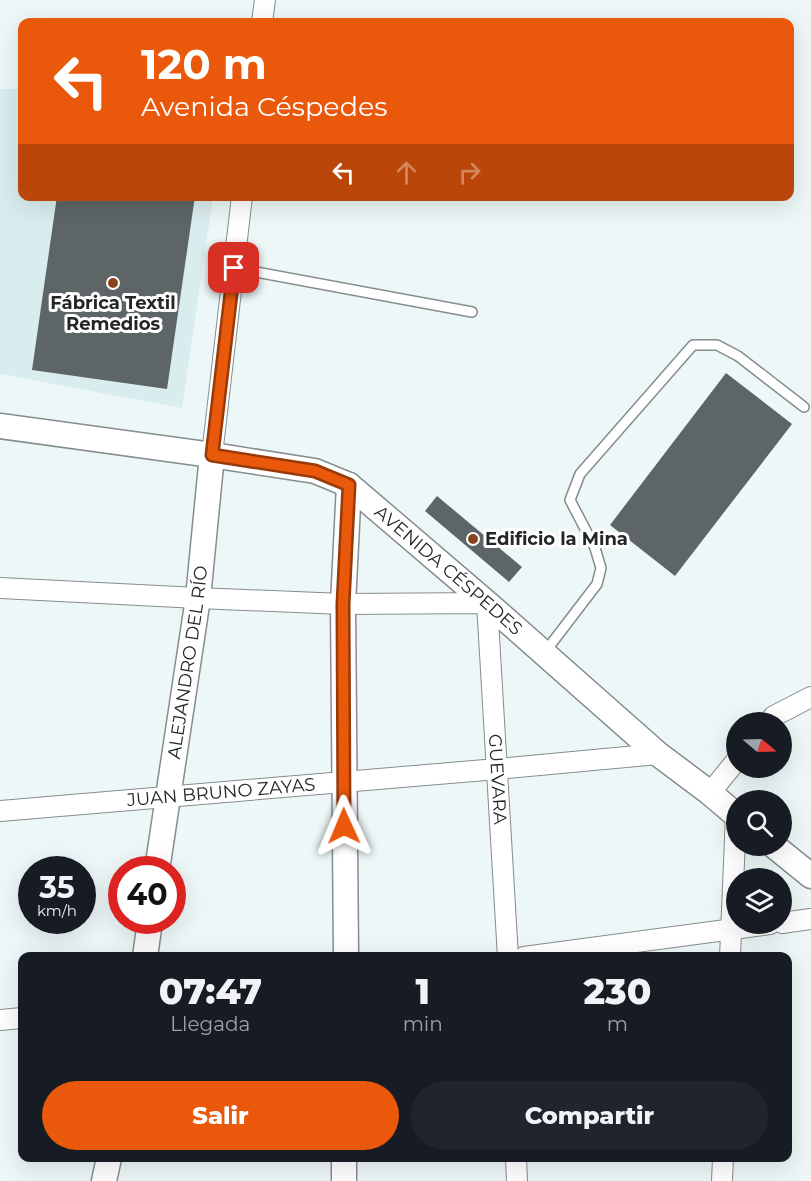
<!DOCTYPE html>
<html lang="es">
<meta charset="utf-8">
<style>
body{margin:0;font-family:Montserrat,sans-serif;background:#20242c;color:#f1f3f6;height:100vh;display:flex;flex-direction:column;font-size:22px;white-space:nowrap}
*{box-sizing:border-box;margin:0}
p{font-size:20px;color:#9ea1a6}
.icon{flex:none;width:33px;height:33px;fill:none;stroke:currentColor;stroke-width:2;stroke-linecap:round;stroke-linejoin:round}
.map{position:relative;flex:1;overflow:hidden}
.sheet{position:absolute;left:18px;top:952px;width:774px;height:210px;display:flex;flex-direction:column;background:#171b24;border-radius:12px;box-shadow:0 6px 24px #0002}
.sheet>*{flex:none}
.banner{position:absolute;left:18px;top:18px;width:776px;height:183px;border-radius:12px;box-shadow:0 6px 24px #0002;background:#ea580c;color:#fff;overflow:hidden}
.needle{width:39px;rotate:109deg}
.tools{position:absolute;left:726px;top:712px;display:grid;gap:12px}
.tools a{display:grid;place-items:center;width:66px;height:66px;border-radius:50%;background:#171b24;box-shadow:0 6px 24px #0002;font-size:30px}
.speed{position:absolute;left:18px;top:856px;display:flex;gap:12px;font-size:30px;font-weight:700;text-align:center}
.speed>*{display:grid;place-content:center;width:78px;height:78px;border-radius:50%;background:#171b24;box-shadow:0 6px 24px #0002;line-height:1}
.speed small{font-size:15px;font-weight:400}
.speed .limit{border:9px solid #d22;background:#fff;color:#111}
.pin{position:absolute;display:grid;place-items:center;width:51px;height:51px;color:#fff;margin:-26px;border-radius:12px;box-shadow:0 3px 9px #0006}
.me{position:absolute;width:66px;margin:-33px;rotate:359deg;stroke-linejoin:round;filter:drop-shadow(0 0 4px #0008)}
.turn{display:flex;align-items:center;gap:21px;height:126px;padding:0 24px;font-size:27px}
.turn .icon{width:78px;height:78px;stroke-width:2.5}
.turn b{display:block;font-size:42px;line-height:51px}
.lanes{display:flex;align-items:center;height:57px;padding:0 24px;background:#0003;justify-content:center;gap:30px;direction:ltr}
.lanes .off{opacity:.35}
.eta{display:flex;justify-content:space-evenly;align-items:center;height:102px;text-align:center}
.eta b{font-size:36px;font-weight:800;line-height:42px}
.action{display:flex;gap:12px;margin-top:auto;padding:12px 24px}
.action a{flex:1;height:69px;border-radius:36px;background:#ea580c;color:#fff;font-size:24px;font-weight:800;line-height:69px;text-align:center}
.action a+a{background:#20242c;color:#f1f3f6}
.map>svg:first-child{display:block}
</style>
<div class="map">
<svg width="811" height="1181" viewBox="0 0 811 1181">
<rect width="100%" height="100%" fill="#edf7f7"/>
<path fill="#daedee" d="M0 89H22V196L213 197 182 408 0 374Z"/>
<path fill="#5d6566" d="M57 196H195L167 389 32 370Z
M726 373 792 424 675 576 610 525Z
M437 496 522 567 509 582 425 511Z"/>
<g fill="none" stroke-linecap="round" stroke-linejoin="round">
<g stroke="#858d8e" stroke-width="12">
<path id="service" d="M234 268 472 312
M545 652 597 584 601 568 595 548 570 500 580 474 693 345H717L738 356 804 407"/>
</g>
<g stroke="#858d8e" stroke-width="22">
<g id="minor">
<path d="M262 22 265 0"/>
<path d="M212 455 242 196"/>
<path id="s1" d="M0 588 198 598 343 604 487 603 508 957"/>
<path d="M768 723 774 716 811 697"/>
<path d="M710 793 736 761"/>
<path id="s2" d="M0 811 497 769 658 754"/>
<path d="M782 923 811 919"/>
<path d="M524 957 770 924"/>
<path d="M730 957 736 815"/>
<path d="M0 1020 22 1018"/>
<path d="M516 1158 517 1181"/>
<path d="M722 1181 723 1158"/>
</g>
</g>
<g stroke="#858d8e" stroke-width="27">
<g id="tertiary">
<path id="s3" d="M0 426 212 455 315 471 349 485 487 603 658 754 710 793 736 815"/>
<path d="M774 846 811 876"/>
<path id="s4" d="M157 870 198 598 212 455"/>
<path d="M145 957 150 921"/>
<path d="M346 957 343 604 349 485"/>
<path d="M104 1181 109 1158"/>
<path d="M344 1181V1158"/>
</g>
</g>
<use href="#service" stroke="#fff" stroke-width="9"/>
<use href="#minor" stroke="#fff" stroke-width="20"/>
<use href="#tertiary" stroke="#fff" stroke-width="24"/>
</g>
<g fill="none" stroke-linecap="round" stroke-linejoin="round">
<g stroke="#983908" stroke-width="15">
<path id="route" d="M234 268 212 455 315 471 349 485 343 604 344 826"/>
</g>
<use href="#route" stroke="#ea580c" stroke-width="10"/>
</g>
<g fill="#89431e" stroke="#fff" stroke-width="2">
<circle cx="113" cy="283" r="6"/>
<circle cx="473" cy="539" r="6"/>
</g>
<g text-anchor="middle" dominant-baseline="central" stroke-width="6" stroke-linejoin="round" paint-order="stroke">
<g font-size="18" font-weight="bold" fill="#232626" stroke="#fff">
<text x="113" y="303">Fábrica Textil<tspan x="113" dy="21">Remedios</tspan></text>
<text x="485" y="539" text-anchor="start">Edificio la Mina</text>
</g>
<g font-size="18" fill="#232626" stroke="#fff">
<text stroke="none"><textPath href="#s3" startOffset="486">AVENIDA CÉSPEDES</textPath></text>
<text stroke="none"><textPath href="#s4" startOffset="210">ALEJANDRO DEL RÍO</textPath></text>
<text stroke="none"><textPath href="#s1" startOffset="664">GUEVARA</textPath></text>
<text stroke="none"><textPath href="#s2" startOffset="222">JUAN BRUNO ZAYAS</textPath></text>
</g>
</g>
</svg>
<div class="tools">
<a><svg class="needle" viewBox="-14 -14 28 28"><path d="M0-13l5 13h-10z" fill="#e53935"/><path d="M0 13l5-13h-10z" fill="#9ea1a6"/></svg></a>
<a><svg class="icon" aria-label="search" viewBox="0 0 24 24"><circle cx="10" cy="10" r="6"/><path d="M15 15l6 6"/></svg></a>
<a><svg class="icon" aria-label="layers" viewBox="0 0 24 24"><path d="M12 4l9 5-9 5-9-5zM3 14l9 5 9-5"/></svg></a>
</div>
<div class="speed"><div>35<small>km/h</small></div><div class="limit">40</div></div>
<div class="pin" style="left:234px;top:268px;background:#d93025"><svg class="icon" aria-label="arrive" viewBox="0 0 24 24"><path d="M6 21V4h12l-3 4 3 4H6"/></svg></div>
<svg class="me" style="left:344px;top:826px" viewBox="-20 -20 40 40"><path d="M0-17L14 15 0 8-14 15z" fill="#ea580c" stroke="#fff" stroke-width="4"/></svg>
<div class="banner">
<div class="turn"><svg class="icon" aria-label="left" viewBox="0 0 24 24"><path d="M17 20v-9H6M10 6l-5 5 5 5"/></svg><div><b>120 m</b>Avenida Céspedes</div></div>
<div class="lanes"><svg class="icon" aria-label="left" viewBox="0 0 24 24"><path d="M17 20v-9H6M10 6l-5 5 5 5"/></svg><svg class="icon off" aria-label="ahead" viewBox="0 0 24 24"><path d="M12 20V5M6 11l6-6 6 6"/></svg><svg class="icon off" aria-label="right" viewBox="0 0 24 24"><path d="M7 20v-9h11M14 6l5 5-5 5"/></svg></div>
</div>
<section class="sheet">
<div class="eta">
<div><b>07:47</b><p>Llegada</p></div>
<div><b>1</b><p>min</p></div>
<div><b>230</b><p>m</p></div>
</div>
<div class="action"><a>Salir</a><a>Compartir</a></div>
</section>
</div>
